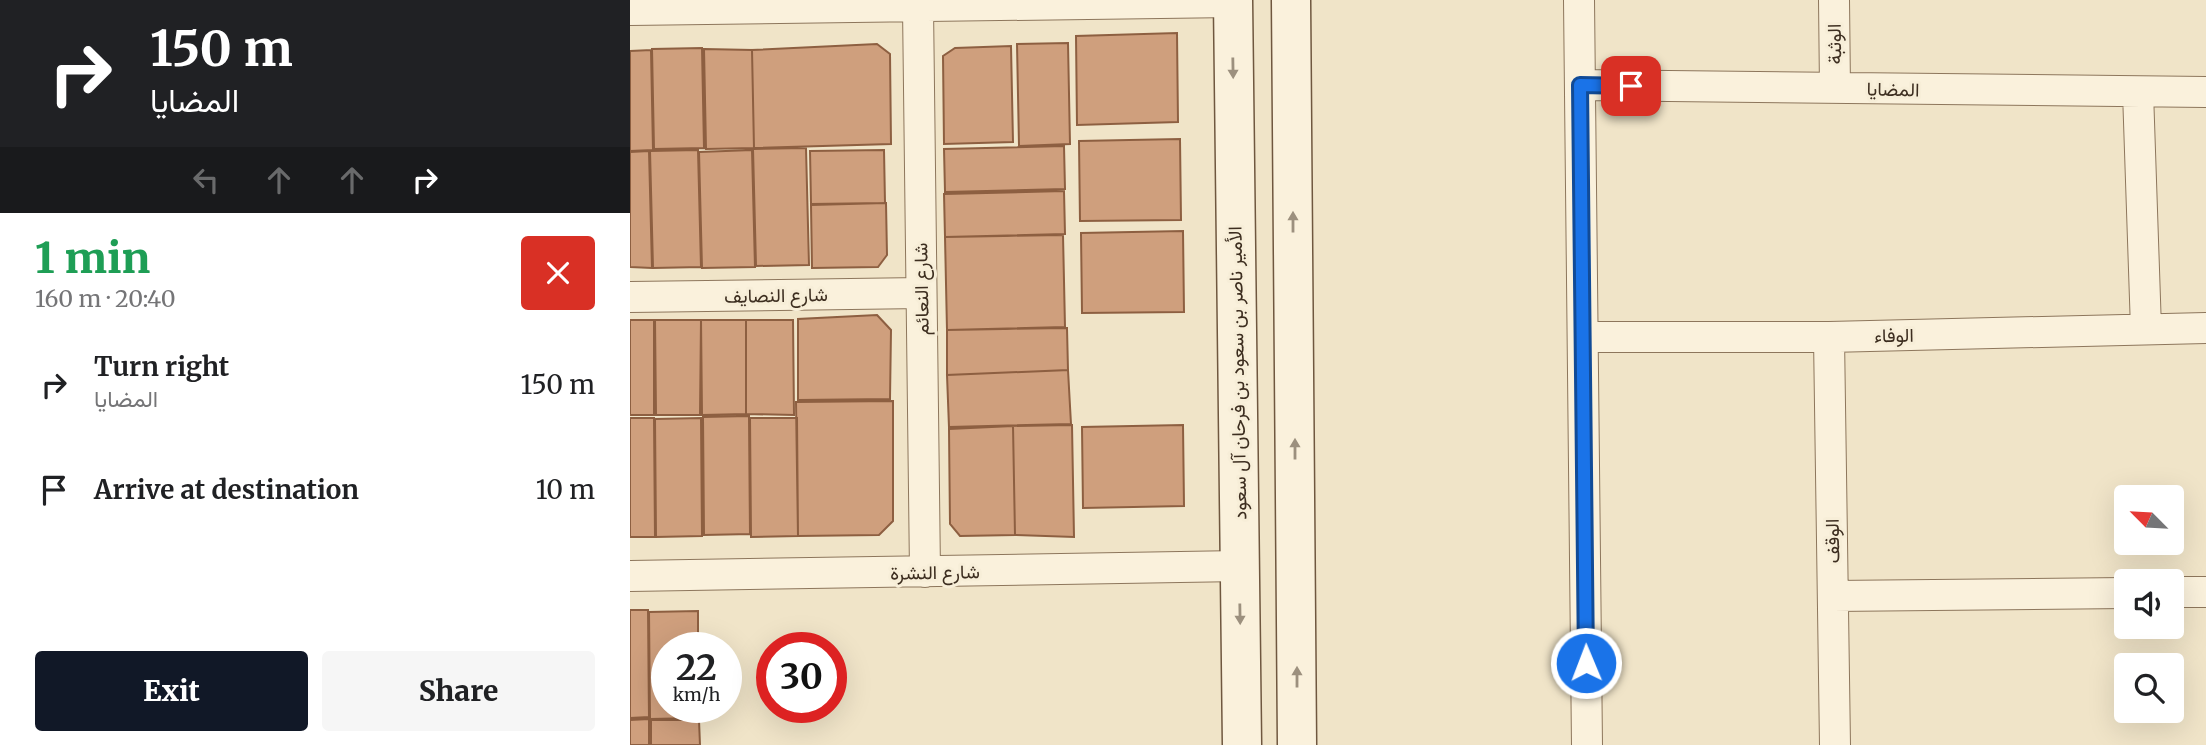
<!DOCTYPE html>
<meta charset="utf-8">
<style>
body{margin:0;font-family:Merriweather,Vazirmatn,serif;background:#f6f6f6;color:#202124;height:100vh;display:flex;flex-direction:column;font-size:26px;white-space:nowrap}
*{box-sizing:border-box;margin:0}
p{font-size:23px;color:#757577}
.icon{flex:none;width:38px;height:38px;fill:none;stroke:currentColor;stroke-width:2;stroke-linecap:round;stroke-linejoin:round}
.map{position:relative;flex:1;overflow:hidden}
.details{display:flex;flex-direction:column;background:#fff;width:630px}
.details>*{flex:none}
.top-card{background:#202124;color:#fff;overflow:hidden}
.needle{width:46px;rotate:294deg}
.controls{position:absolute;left:1484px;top:485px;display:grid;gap:14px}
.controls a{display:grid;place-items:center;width:70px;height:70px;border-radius:7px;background:#fff;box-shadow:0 7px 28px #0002;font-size:35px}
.speed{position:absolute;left:21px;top:632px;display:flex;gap:14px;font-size:35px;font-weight:700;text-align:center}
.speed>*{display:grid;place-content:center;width:91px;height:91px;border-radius:50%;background:#fff;box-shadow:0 7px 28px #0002;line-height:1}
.speed small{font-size:18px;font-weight:400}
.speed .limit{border:10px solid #d22;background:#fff;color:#111}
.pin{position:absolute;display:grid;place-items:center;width:60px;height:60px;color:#fff;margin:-30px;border-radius:14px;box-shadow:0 4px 10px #0006}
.me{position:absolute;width:77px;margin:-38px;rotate:359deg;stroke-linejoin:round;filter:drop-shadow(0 0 5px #0008)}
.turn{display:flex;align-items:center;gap:24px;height:147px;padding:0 35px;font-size:32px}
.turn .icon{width:91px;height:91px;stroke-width:2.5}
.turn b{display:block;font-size:49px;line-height:60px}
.lanes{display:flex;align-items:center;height:66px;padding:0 35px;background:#0003;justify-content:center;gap:35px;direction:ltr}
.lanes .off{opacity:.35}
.round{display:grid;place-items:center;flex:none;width:74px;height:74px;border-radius:7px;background:#f6f6f6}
.head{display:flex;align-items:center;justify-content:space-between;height:119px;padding:0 35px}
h1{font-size:42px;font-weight:800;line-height:52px;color:#1e9e55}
.cta{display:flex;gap:14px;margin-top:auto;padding:14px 35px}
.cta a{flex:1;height:80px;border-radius:7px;background:#111827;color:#fff;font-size:28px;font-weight:800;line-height:80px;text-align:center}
.cta a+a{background:#f6f6f6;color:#202124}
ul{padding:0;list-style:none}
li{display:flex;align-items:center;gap:21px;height:105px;padding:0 35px}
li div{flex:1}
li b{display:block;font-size:26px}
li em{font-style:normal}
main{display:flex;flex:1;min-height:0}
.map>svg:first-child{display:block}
</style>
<main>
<section class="details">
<div class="top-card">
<div class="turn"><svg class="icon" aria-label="right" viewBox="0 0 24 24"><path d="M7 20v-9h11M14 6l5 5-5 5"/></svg><div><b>150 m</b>المضايا</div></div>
<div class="lanes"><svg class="icon off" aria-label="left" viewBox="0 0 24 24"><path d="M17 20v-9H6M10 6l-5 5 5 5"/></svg><svg class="icon off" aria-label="ahead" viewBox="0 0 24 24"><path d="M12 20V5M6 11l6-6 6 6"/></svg><svg class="icon off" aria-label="ahead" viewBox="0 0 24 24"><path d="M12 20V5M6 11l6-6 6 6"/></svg><svg class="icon" aria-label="right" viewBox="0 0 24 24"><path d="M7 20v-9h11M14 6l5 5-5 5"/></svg></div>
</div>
<div class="head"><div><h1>1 min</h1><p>160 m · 20:40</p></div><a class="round" style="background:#d93025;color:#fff"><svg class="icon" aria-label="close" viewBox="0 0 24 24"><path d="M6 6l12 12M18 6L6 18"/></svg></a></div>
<ul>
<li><svg class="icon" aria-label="right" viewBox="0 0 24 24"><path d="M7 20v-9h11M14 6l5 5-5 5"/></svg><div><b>Turn right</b><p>المضايا</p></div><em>150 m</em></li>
<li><svg class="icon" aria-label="arrive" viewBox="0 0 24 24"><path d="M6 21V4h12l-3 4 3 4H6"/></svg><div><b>Arrive at destination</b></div><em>10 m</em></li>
</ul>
<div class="cta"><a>Exit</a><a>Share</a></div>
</section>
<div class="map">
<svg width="1576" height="745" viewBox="0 0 1576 745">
<rect width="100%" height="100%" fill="#f0e4c8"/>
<path fill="#cf9f7d" stroke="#8d5f41" stroke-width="2" d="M547 33 548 122 447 125 446 36Z
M438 43 440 144 389 146 387 44Z
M247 44 260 54 261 144 124 148 122 50Z
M381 46 383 142 314 144 313 56 325 48Z
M72 48 74 148 24 149 22 49Z
M74 49 122 50 124 148 76 149Z
M21 50 23 150 0 151V51Z
M550 139 551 220 450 221 449 141Z
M434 146 435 189 315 192 314 149Z
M176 148 179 265 126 266 123 149Z
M68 150 71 267 23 268 20 151Z
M122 150 125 267 72 268 69 152Z
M254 150 255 203 181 204 180 151Z
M19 151 22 268 0 267V152Z
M434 191 435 234 315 237 314 194Z
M256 203 257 255 248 267 182 268 181 205Z
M553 231 554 312 452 313 451 233Z
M433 235 435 327 317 330 315 237Z
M247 315 261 330 260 399 168 400V319Z
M0 320H24V415H0Z
M25 320H71L70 415H26Z
M71 320H116V414L72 415Z
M116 320H163L164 415 116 414Z
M437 328 438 370 317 375V330Z
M438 370 441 424 319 427 317 375Z
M263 401V521L249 535 168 536 166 402Z
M119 416 120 534 74 535 73 417Z
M0 418H24L25 537H0Z
M71 418 72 536 26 537 25 419Z
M120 418H167L168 536 121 537Z
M442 425 444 537 385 535 383 426Z
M553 425 554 506 453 508 452 427Z
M383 426 385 535 330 536 320 524 319 429Z
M0 610H18L19 717 0 718Z
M68 611V648H37V707H69V718L20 719 19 612Z
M19 719V745H0V720Z
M21 720H69L70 745H21Z"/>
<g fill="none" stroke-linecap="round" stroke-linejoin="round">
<g stroke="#8d765c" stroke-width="32">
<path id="street" d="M949 0 957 745
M1204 0 1205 88
M288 7 295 572
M0 10 603 2
M950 85 1576 92
M1508 92 1516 329
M0 297 291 293
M953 337H1199L1576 328
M1199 337 1205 745
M0 576 610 566
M1542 592H1576
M1203 596 1496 593"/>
</g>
<g stroke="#6f573f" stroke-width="41">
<path id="secondary" d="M603 0 612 745
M661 0 667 745"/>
</g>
<use href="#street" stroke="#faf1dc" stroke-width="30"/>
<use href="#secondary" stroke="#faf1dc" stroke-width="38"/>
</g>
<defs><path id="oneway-solid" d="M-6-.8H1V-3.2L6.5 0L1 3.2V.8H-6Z" transform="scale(1.75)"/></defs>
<g fill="#9c907e">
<use href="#oneway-solid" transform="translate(603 68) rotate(89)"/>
<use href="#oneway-solid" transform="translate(663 222) rotate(-90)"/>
<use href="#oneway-solid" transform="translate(665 449) rotate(-90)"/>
<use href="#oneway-solid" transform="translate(610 614) rotate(89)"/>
<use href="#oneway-solid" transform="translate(667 677) rotate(-90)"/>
</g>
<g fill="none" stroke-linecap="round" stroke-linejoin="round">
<g stroke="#114b97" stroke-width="18">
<path id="route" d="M956 663 950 85 1001 86"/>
</g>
<use href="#route" stroke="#1a73e8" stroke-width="12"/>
</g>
<g text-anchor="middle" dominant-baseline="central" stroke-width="6" stroke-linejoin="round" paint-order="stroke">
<g font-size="19" fill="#3d2e20" stroke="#f7eed8">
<text transform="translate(1204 44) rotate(-91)">الوثبة</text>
<text transform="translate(1263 89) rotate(1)">المضايا</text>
<text transform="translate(291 289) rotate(-91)">شارع النعائم</text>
<text transform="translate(146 295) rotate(-1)">شارع النصايف</text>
<text transform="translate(1264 335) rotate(-1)">الوفاء</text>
<text transform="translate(607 373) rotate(-91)">الأمير ناصر بن سعود بن فرحان آل سعود</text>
<text transform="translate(1202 541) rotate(-91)">الوقف</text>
<text transform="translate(305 572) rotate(-1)">شارع النشرة</text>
</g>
</g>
</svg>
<div class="controls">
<a><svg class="needle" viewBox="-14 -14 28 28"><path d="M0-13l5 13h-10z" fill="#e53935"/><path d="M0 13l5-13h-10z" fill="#757577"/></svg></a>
<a><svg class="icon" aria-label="sound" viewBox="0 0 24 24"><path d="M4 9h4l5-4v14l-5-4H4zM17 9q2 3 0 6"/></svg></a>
<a><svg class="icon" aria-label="search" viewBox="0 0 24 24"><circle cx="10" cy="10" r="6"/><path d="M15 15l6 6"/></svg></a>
</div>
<div class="speed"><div>22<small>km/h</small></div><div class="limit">30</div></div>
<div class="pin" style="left:1001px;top:86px;background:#d93025"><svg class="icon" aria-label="arrive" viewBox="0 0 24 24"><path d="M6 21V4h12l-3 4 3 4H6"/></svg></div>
<svg class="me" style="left:956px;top:663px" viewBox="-20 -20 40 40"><circle r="17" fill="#1a73e8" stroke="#fff" stroke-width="3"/><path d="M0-11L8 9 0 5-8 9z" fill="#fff"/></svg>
</div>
</main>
